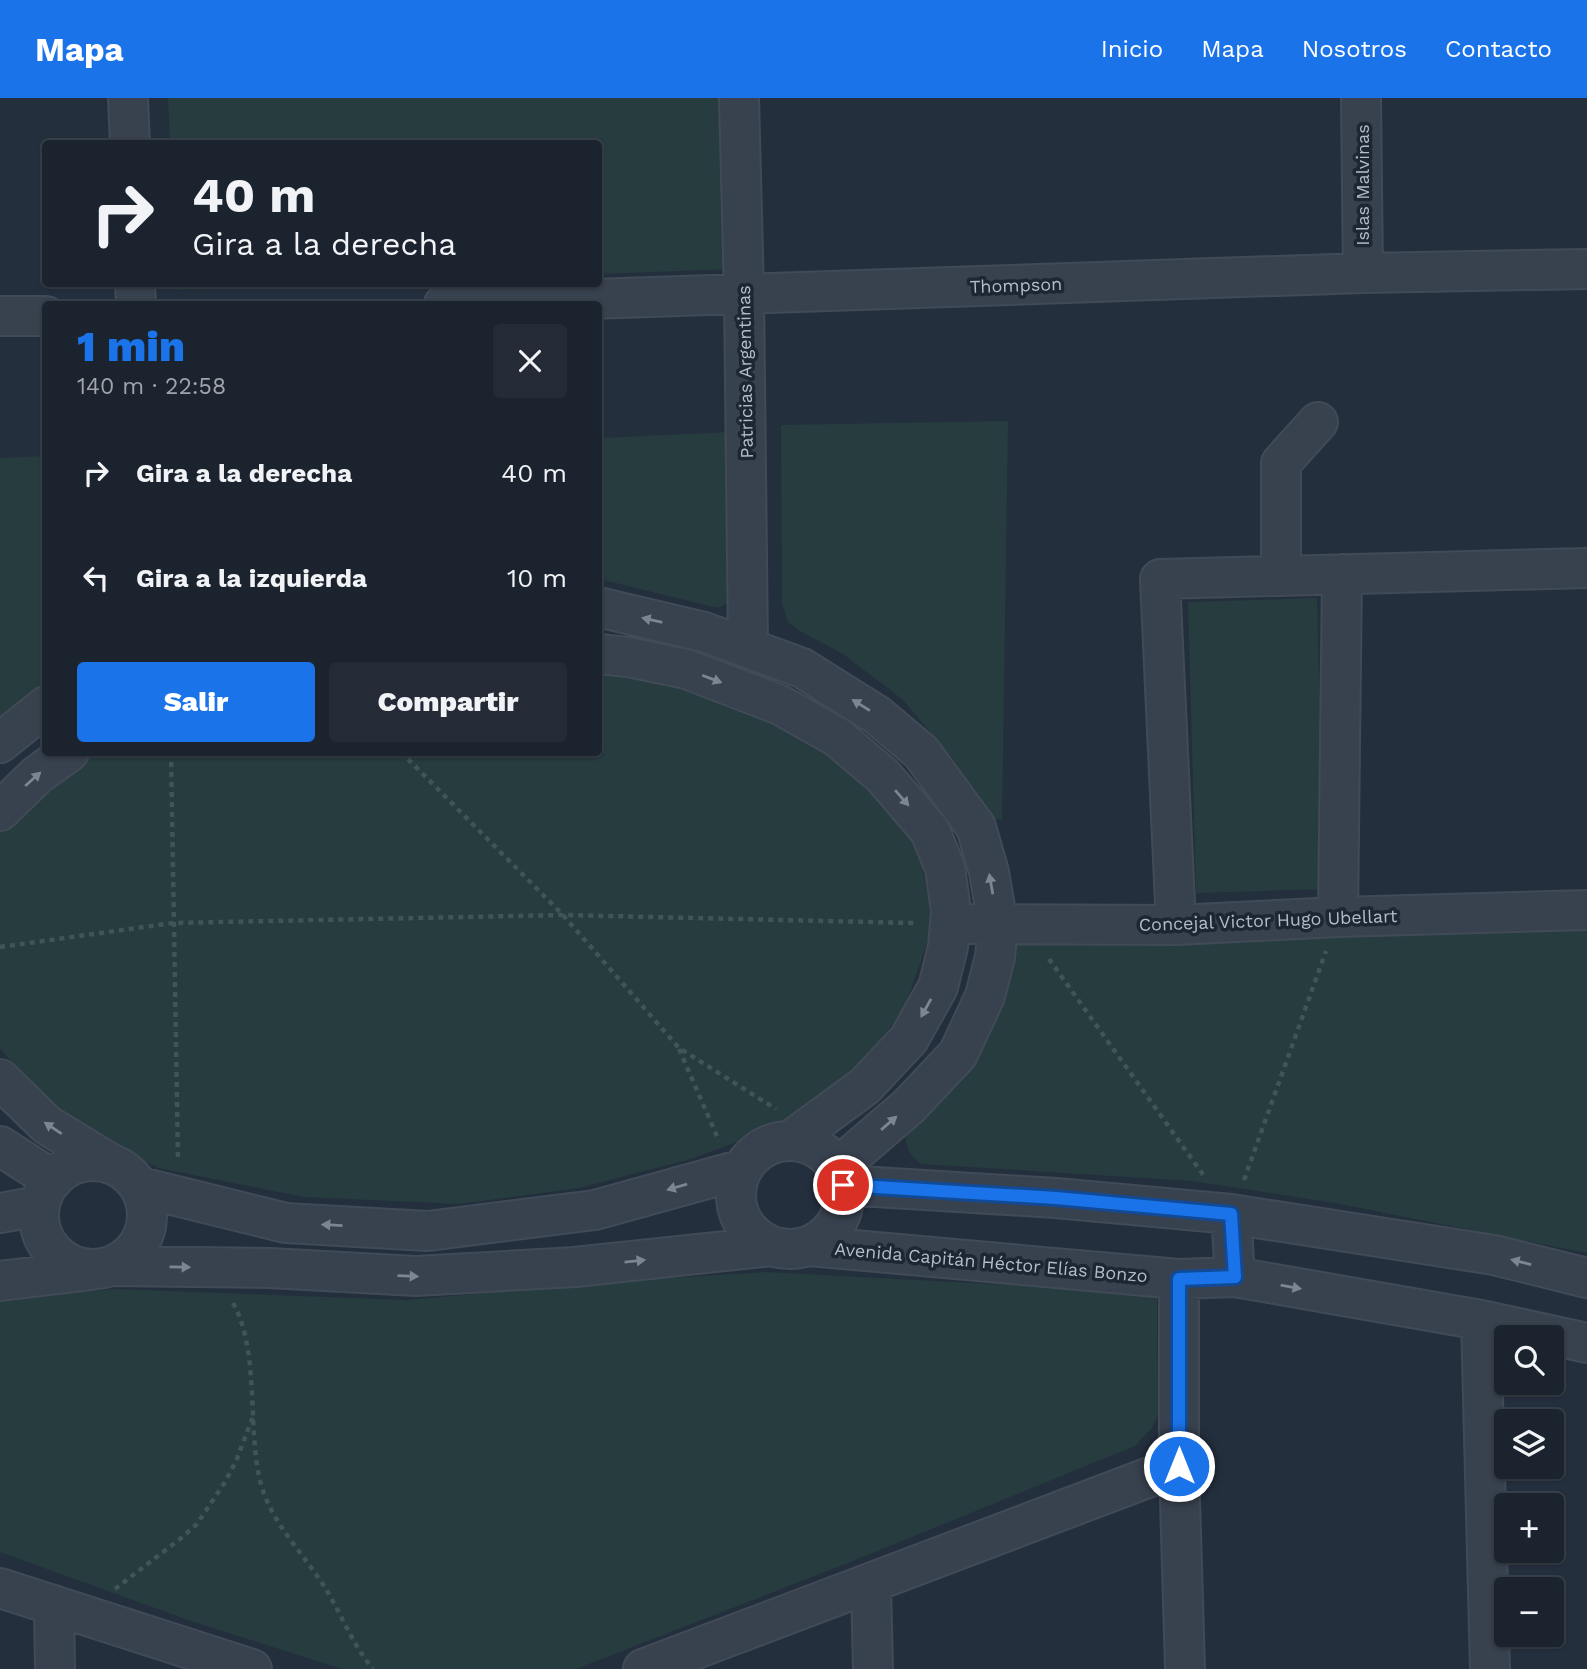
<!DOCTYPE html>
<html lang="es">
<meta charset="utf-8">
<style>
body{margin:0;font-family:"Work Sans",sans-serif;background:#242b36;color:#f1f3f6;height:100vh;display:flex;flex-direction:column;font-size:26px;white-space:nowrap}
*{box-sizing:border-box;margin:0}
p{font-size:23px;color:#a0a4aa}
.icon{flex:none;width:38px;height:38px;fill:none;stroke:currentColor;stroke-width:2;stroke-linecap:round;stroke-linejoin:round}
.map{position:relative;flex:1;overflow:hidden}
.details{position:absolute;left:42px;top:203px;width:560px;height:455px;display:flex;flex-direction:column;background:#1b232e;border-radius:7px;box-shadow:0 2px 5px #0004,0 0 0 2px #39404a}
.details>*{flex:none}
.guide{position:absolute;left:42px;top:42px;width:560px;height:147px;border-radius:7px;box-shadow:0 2px 5px #0004,0 0 0 2px #39404a;background:#1b232e;color:#f1f3f6;overflow:hidden}
.buttons{position:absolute;left:1494px;top:1227px;display:grid;gap:14px}
.buttons a{display:grid;place-items:center;width:70px;height:70px;border-radius:7px;background:#1b232e;box-shadow:0 2px 5px #0004,0 0 0 2px #39404a;font-size:35px}
.pin{position:absolute;display:grid;place-items:center;width:60px;height:60px;color:#fff;margin:-30px;border:4px solid #fff;border-radius:50%;box-shadow:0 2px 7px #0007}
.me{position:absolute;width:77px;margin:-38px;rotate:0deg;stroke-linejoin:round;filter:drop-shadow(0 0 5px #0008)}
.turn{display:flex;align-items:center;gap:24px;height:147px;padding:0 35px;font-size:32px}
.turn .icon{width:91px;height:91px;stroke-width:2.5}
.turn b{display:block;font-size:49px;line-height:60px}
.round{display:grid;place-items:center;flex:none;width:74px;height:74px;border-radius:7px;background:#242b36}
.overview{display:flex;align-items:center;justify-content:space-between;height:119px;padding:0 35px}
h1{font-size:42px;font-weight:800;line-height:52px;color:#1a73e8}
.action{display:flex;gap:14px;margin-top:auto;padding:14px 35px}
.action a{flex:1;height:80px;border-radius:7px;background:#1a73e8;color:#fff;font-size:28px;font-weight:800;line-height:80px;text-align:center}
.action a+a{background:#242b36;color:#f1f3f6}
ul{padding:0;list-style:none}
li{display:flex;align-items:center;gap:21px;height:105px;padding:0 35px}
li div{flex:1}
li b{display:block;font-size:26px}
li em{font-style:normal}
header{display:flex;align-items:center;gap:42px;box-sizing:border-box;height:98px;padding:0 35px;background:#1a73e8;color:#fff}
header strong{font-size:33px}
nav{display:flex;gap:38px;margin-inline-start:auto;font-size:24px}
.map>svg:first-child{display:block}
</style>
<header>
<strong>Mapa</strong>
<nav><a>Inicio</a><a>Mapa</a><a>Nosotros</a><a>Contacto</a></nav>
</header>
<div class="map">
<svg width="1587" height="1571" viewBox="0 0 1587 1571">
<rect width="100%" height="100%" fill="#242f3e"/>
<path fill="#263c3f" d="M168 0H729L734 171 599 176 598 46 170 45Z
M175 186H351L175 192Z
M1008 323 1002 722 985 720 952 660 902 601 843 556 798 532 788 524 782 505 781 327Z
M732 334 734 502 718 510 599 481 598 340Z
M46 358 45 588 0 622V360Z
M1317 500 1325 791 1196 795 1188 504Z
M599 570 649 575 748 607 826 648 888 701 918 750 934 825 904 912 854 974 785 1026 691 1061 579 1090 459 1106 304 1099 159 1070 122 1053 58 1013 19 974 0 950V734L25 705 72 667 93 654H598Z
M1587 825V1155L1335 1105 1192 1083 921 1066C910 1057 906 1051 905 1037L1012 853 1018 847 1026 844Z
M767 1174 1157 1195 1158 1317 1151 1331 1135 1348 848 1465 576 1571H342L188 1522 0 1454V1201L115 1191 406 1202 619 1183Z"/>
<g fill="none" stroke-linecap="round" stroke-linejoin="round">
<g stroke="#414a57" stroke-width="42">
<path id="street" d="M128 0 130 46
M739 0 744 196 748 549
M1361 0 1363 175
M135 186 136 206
M444 206 1363 175 1587 171
M0 218H46
M1281 478V365L1318 324
M598 509 704 534 802 570 877 617 921 654 976 729 989 774 998 827 995 859 985 898 958 956 909 1008 837 1070
M598 556 628 559 686 571 780 607 837 639 883 678 930 733 945 770 951 813 948 849 938 889 909 941 865 988 790 1043
M0 645 46 608
M0 713 37 677 69 654
M1338 819 1342 476
M973 826 1176 827 1338 819 1587 812
M1176 827 1160 481 1587 470
M0 981 47 1027 111 1066
M736 1097a54 54 0 1 1 108 0a54 54 0 1 1-108 0Z
M0 1048 53 1082
M39 1117a54 54 0 1 1 108 0a54 54 0 1 1-108 0Z
M843 1087 1056 1100 1231 1116 1494 1157 1587 1180
M140 1089 286 1125 428 1133 595 1112 743 1071
M0 1115 39 1108
M1231 1116 1235 1179
M809 1148 1179 1181 1235 1179 1481 1222 1587 1245
M112 1168 269 1170 416 1178 575 1169 772 1148
M1179 1181V1368L1185 1571
M0 1183 92 1172
M1481 1222 1490 1571
M871 1485 873 1571
M0 1490 252 1571
M54 1507 55 1571
M643 1571 1179 1368"/>
</g>
<path stroke="#3f5557" stroke-width="4.5" stroke-dasharray="5 5" stroke-linecap="butt" d="M171 654 178 1063
M401 654 563 817 679 950 776 1011
M0 849 173 825 563 817 914 825
M1049 861 1204 1078
M679 951 719 1043
M1244 1082 1326 853
M233 1205C259 1251 248 1326 259 1378 268 1422 301 1452 324 1488 341 1515 352 1546 373 1571
M115 1491 180 1441 197 1426 225 1384 236 1363 253 1319"/>
<use href="#street" stroke="#38414e" stroke-width="38"/>
</g>
<defs><path id="oneway-solid" d="M-6-.8H1V-3.2L6.5 0L1 3.2V.8H-6Z" transform="scale(1.75)"/></defs>
<g fill="#7c8592">
<use href="#oneway-solid" transform="translate(652 522) rotate(-167)"/>
<use href="#oneway-solid" transform="translate(712 581) rotate(21)"/>
<use href="#oneway-solid" transform="translate(861 607) rotate(-148)"/>
<use href="#oneway-solid" transform="translate(33 681) rotate(-42)"/>
<use href="#oneway-solid" transform="translate(902 700) rotate(49)"/>
<use href="#oneway-solid" transform="translate(991 786) rotate(-100)"/>
<use href="#oneway-solid" transform="translate(926 910) rotate(119)"/>
<use href="#oneway-solid" transform="translate(889 1025) rotate(-41)"/>
<use href="#oneway-solid" transform="translate(53 1030) rotate(-146)"/>
<use href="#oneway-solid" transform="translate(677 1089) rotate(164)"/>
<use href="#oneway-solid" transform="translate(332 1127) rotate(-177)"/>
<use href="#oneway-solid" transform="translate(635 1163) rotate(-6)"/>
<use href="#oneway-solid" transform="translate(1521 1164) rotate(-166)"/>
<use href="#oneway-solid" transform="translate(180 1169) rotate(1)"/>
<use href="#oneway-solid" transform="translate(408 1178) rotate(2)"/>
<use href="#oneway-solid" transform="translate(1291 1189) rotate(10)"/>
</g>
<g fill="none" stroke-linecap="round" stroke-linejoin="round">
<g stroke="#114b97" stroke-width="18">
<path id="route" d="M843 1087 1056 1100 1231 1116 1235 1179 1179 1181V1368"/>
</g>
<use href="#route" stroke="#1a73e8" stroke-width="12"/>
</g>
<g text-anchor="middle" dominant-baseline="central" stroke-width="7" stroke-linejoin="round" paint-order="stroke">
<g font-size="18" fill="#b4bcc9" stroke="#1d2633">
<text transform="translate(1362 87) rotate(-90)">Islas Malvinas</text>
<text transform="translate(1016 187) rotate(-2)">Thompson</text>
<text transform="translate(745 274) rotate(-91)">Patricias Argentinas</text>
<text transform="translate(1268 822) rotate(-2)">Concejal Victor Hugo Ubellart</text>
<text transform="translate(991 1164) rotate(5)">Avenida Capitán Héctor Elías Bonzo</text>
</g>
</g>
</svg>
<div class="buttons">
<a><svg class="icon" aria-label="search" viewBox="0 0 24 24"><circle cx="10" cy="10" r="6"/><path d="M15 15l6 6"/></svg></a>
<a><svg class="icon" aria-label="layers" viewBox="0 0 24 24"><path d="M12 4l9 5-9 5-9-5zM3 14l9 5 9-5"/></svg></a>
<a>+</a>
<a>−</a>
</div>
<div class="pin" style="left:843px;top:1087px;background:#d93025"><svg class="icon" aria-label="arrive" viewBox="0 0 24 24"><path d="M6 21V4h12l-3 4 3 4H6"/></svg></div>
<svg class="me" style="left:1179px;top:1368px" viewBox="-20 -20 40 40"><circle r="17" fill="#1a73e8" stroke="#fff" stroke-width="3"/><path d="M0-11L8 9 0 5-8 9z" fill="#fff"/></svg>
<div class="guide">
<div class="turn"><svg class="icon" aria-label="right" viewBox="0 0 24 24"><path d="M7 20v-9h11M14 6l5 5-5 5"/></svg><div><b>40 m</b>Gira a la derecha</div></div>
</div>
<section class="details">
<div class="overview"><div><h1>1 min</h1><p>140 m · 22:58</p></div><a class="round"><svg class="icon" aria-label="close" viewBox="0 0 24 24"><path d="M6 6l12 12M18 6L6 18"/></svg></a></div>
<ul>
<li><svg class="icon" aria-label="right" viewBox="0 0 24 24"><path d="M7 20v-9h11M14 6l5 5-5 5"/></svg><div><b>Gira a la derecha</b></div><em>40 m</em></li>
<li><svg class="icon" aria-label="left" viewBox="0 0 24 24"><path d="M17 20v-9H6M10 6l-5 5 5 5"/></svg><div><b>Gira a la izquierda</b></div><em>10 m</em></li>
</ul>
<div class="action"><a>Salir</a><a>Compartir</a></div>
</section>
</div>
